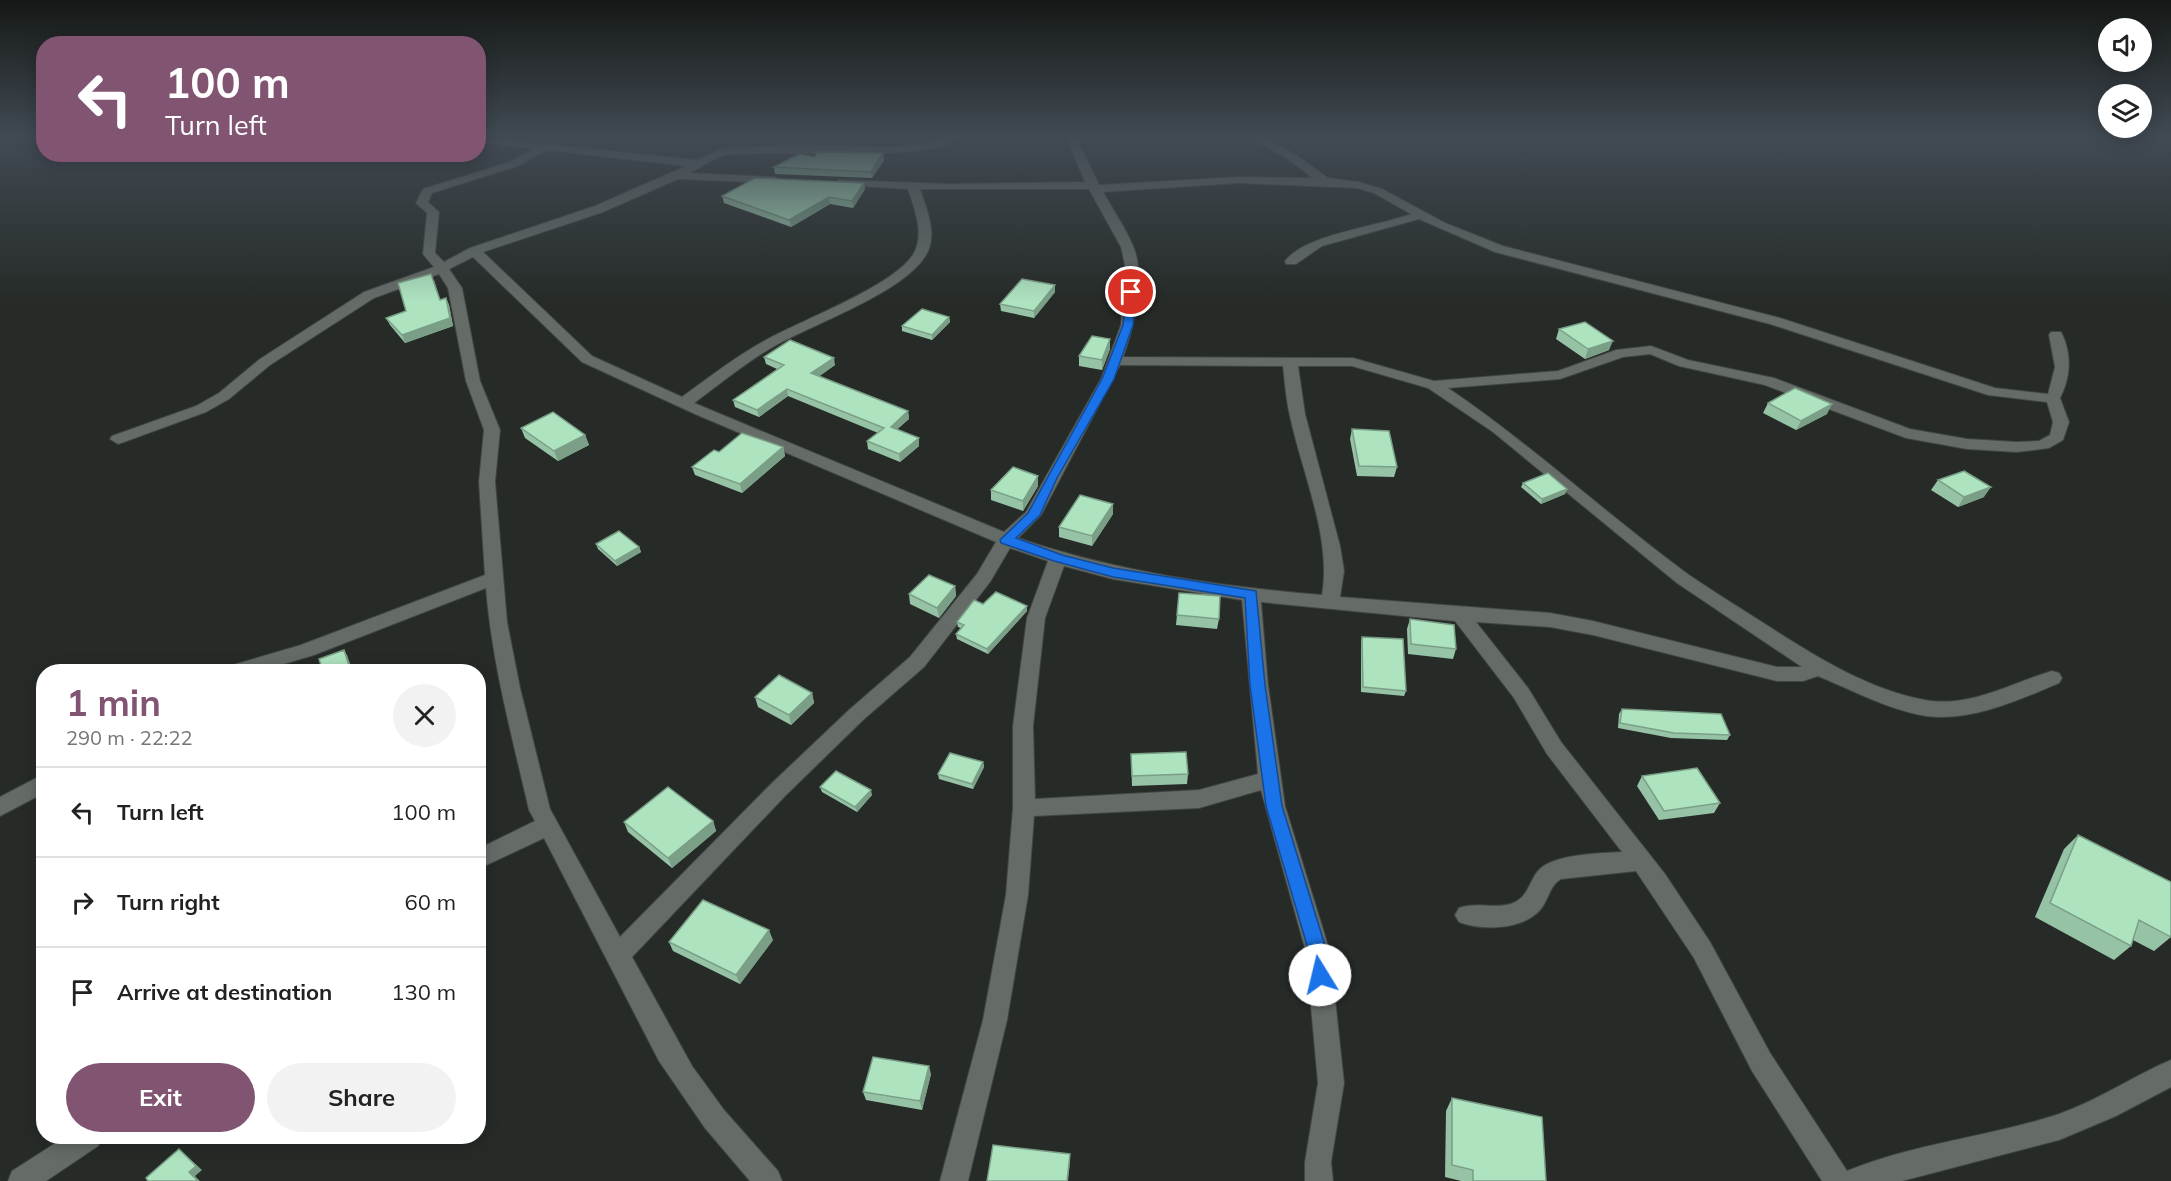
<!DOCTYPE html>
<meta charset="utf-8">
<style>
body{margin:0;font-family:Mulish,sans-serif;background:#f2f2f2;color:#222;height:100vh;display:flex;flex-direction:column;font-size:22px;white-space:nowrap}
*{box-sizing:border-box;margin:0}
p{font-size:20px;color:#767676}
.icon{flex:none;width:33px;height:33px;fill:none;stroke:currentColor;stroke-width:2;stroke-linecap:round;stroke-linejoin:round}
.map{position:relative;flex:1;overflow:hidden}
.details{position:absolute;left:36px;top:664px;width:450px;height:480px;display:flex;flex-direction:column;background:#fff;border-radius:24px;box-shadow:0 3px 15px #0003}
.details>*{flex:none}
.banner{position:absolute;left:36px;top:36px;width:450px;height:126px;border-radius:24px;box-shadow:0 3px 15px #0003;background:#815471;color:#fff;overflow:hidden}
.controls{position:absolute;left:2098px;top:18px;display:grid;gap:12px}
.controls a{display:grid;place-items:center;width:54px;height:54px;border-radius:50%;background:#fff;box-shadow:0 3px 15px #0003;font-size:30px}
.pin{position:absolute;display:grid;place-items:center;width:51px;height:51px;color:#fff;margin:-26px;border:3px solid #fff;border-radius:50%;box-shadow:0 2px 6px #0007}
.me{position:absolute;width:66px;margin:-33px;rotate:351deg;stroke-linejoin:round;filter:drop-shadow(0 0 4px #0008)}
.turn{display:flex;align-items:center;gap:21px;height:126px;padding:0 30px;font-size:27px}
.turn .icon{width:78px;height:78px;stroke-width:2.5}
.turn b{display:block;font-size:42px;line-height:51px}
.round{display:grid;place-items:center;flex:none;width:63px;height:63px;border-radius:32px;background:#f2f2f2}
.head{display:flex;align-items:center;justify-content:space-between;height:102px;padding:0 30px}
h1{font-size:36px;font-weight:700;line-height:45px;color:#815471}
.button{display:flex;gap:12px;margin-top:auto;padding:12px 30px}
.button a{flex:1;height:69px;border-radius:36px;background:#815471;color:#fff;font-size:24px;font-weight:700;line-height:69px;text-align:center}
.button a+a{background:#f2f2f2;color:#222}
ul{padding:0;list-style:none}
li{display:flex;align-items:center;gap:18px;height:90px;padding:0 30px;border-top:2px solid #e0e0e0}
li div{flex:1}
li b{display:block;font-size:22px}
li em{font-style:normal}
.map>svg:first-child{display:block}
</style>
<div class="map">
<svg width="2171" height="1181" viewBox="0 0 2171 1181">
<rect width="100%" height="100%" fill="#262b28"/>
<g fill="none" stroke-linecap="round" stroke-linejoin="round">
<g stroke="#414643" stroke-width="2">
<path id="street" d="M478 137 697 160 722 149 786 145 894 147 926 143 944 137H960C928 165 778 148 727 155 715 157 701 167 690 173L775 177 781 180 775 183 678 179 603 212 483 252 592 356 682 397C710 377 736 356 766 340 799 321 900 284 915 251 924 231 914 208 908 189L842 185 838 184V180L950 184 1085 182 1066 137H1076L1099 185 1238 177 1313 178 1288 159 1249 137H1262L1296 155 1328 178 1359 182 1382 189 1445 223 1503 246 1780 318 1995 388 2048 394 2055 367 2049 335 2051 332H2061C2072 353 2071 377 2060 398L2069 422 2063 440 2049 448 2017 452 1967 449 1906 438 1765 385 1679 366 1650 354 1623 357 1560 379 1448 388C1532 445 1607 515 1689 575 1714 592 1740 608 1765 624 1813 655 1868 690 1925 700 1970 708 2011 683 2052 671L2059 673 2062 678 2059 683C2019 700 1971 722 1926 716 1889 710 1852 690 1818 676L1803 681H1777L1593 635 1550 627 1476 622 1528 688 1561 742 1665 874 1710 942 1770 1053 1847 1171C1915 1143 1990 1137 2059 1114 2099 1100 2133 1076 2171 1060V1087L2116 1116 2059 1140 1902 1181H1822L1752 1071 1694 958 1636 871 1561 879C1549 886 1549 900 1540 910 1522 930 1482 931 1459 922L1455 915 1459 908C1476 901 1496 910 1513 903 1528 897 1529 882 1538 871 1552 854 1601 853 1622 852L1547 754 1514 698 1455 621 1261 602 1268 685 1285 806 1330 952 1344 1083 1331 1162 1333 1181H1305V1162L1318 1083 1306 952 1261 790 1199 808 1034 816 1028 895 1007 1020 968 1181H940L983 1020 1006 895 1013 808V726L1027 618 1048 561 1010 548 990 582 924 667 863 720 785 796 632 957 692 1066 724 1110 778 1171 782 1181H750L705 1128 659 1061 544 838 478 869V849L535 821 529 810C512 736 492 663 486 588L314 655 257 672H223L226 667 301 645 485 575 479 482 484 430 466 381 448 288 439 274 374 298 270 365 229 399 206 412 124 442 118 444 110 439 112 436 196 406 219 393 260 359 364 292 434 267 423 254 427 213 416 203 423 189 510 162 533 149 478 142ZM547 150 686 166 595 206 470 248 444 262 435 253 439 212 428 202 432 193 518 166ZM1238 183 1357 188 1374 193 1411 214C1376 227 1306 234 1285 261L1286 264H1296L1322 246 1419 219 1495 252 1770 324 1988 395 2047 402 2053 422 2050 435 2039 441 2017 442 1967 439 1910 429 1774 378 1688 360 1651 346 1616 350 1558 371 1434 381 1353 358 1123 357C1134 327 1146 276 1133 246 1125 227 1113 210 1103 192ZM920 189H1089L1121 247 1125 265 1121 325 1101 379 1026 512 1004 532 694 403C720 384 745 363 773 347 812 324 910 291 928 251 937 231 926 208 920 189ZM473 257 582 362 695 414 996 542 977 574 910 657 849 710 771 784 620 937 550 809 520 688 507 622 495 482 500 430 480 381 462 288 449 269ZM1120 365 1283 366C1285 383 1286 400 1290 416 1302 473 1332 538 1322 595 1218 586 1117 572 1018 538L1041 515ZM1298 366H1352L1428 388 1493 432 1677 583 1802 667H1777L1593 621 1550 613 1340 597 1344 571 1340 546 1305 414ZM1064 566 1113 579 1242 600 1258 774 1199 790 1035 799 1033 726 1045 618Z
M44 774V793L0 816V797Z
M65 1137H102L98 1146 46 1181H8L12 1171Z"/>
</g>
<use href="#street" fill="#656b67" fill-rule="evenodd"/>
</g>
<path fill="#96c3a5" d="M883 153 884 160 872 178 775 174 774 167Z
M865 189 853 208 830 204 791 227 724 203 722 196Z
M434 280 440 300 446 298 449 305 453 326 405 343 390 325 386 318 406 311Z
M1055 285V292L1034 318 1001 311 1000 304Z
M949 317 950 322 932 340 902 331V326Z
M1559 329 1609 350 1585 359 1556 339Z
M1110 339V349L1102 370 1079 366V356Z
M764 357 835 365 819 376 908 411 909 419 897 429 919 446 900 462 868 449 867 441 878 433 788 396 759 417 735 407 733 400 777 369 766 364Z
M1768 403 1827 414 1796 430 1763 413Z
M521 428 585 435 589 445 558 461 525 438Z
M1352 429 1397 467 1394 477 1357 476 1350 439Z
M783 447 785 456 742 493 695 475 692 467Z
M1938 480 1984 497 1958 507 1931 490Z
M1523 483 1567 489 1565 494 1541 504 1521 487Z
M1038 486 1023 511 991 500V490Z
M1113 514 1092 546 1059 537V527Z
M596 544 639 547 641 552 617 566 598 549Z
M955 586 956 596 939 618 910 604 909 594Z
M1179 593 1219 619 1217 629 1176 625Z
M983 604 1027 611 988 654 957 639 956 634 961 628 958 627 957 622Z
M1410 619 1456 649 1453 659 1408 654 1407 629Z
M1362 637 1406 691 1404 696 1361 692V642Z
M812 693 814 703 791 725 758 707 755 697Z
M1622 709 1730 735 1727 740 1671 738 1618 728 1619 714Z
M1131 754 1188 774 1187 784 1132 786Z
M983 762 984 767 973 789 939 779 938 774Z
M1642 776 1720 803 1714 813 1659 820 1637 786Z
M820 787 872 795 857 812 822 792Z
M713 821 716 831 672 868 628 832 624 822Z
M2078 835 2171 937 2154 951 2133 940 2131 946 2114 960 2035 917 2064 849Z
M773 940 740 984 673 951 669 942Z
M931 1074 922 1110 866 1100 863 1092Z
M1452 1098 1546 1181H1461L1445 1177 1446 1111Z"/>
<path fill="#7a9f86" d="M883 153 884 160 872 178 871 172Z
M864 183 865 189 853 208 852 201Z
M829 197 830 204 791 227 789 220Z
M1055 285V292L1034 318V311Z
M446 298 449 305 453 326 405 343 402 335Z
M949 317 950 322 932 340V335Z
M1110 339V349L1102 370V360Z
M1613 341 1609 350 1585 359 1588 349Z
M834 358 835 365 813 381 811 373Z
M787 389 788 396 759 417 757 410Z
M1832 404 1827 414 1796 430 1801 421Z
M908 411 909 419 892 434 891 427Z
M585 435 589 445 558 461 554 451Z
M919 438V446L900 462 899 454Z
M783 447 785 456 742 493 740 484Z
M1038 476V486L1023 511V501Z
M1991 487 1984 497 1958 507 1964 497Z
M1567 489 1565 494 1541 504 1542 499Z
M1113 504V514L1092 546V536Z
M639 547 641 552 617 566 615 561Z
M955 586 956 596 939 618 937 608Z
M1027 606V611L988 654 987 649Z
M344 650 347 655 353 672H351Z
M812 693 814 703 791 725 789 715Z
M983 762 984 767 973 789 972 784Z
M871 790 872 795 857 812 855 807Z
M713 821 716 831 672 868 668 858Z
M769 930 773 940 740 984 736 975Z
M929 1066 931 1074 922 1110 920 1101Z
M179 1149 202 1170 195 1176 200 1181H198L189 1172Z
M1070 1154V1162L1068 1181H1067Z"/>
<path fill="#aee3c0" stroke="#7a9f86" stroke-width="1.5" d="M817 152 883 153 871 172 774 167 799 154 815 157Z
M755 178 864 183 852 201 829 197 789 220 722 196Z
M431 274 440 300 446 298 450 318 402 335 386 318 406 311 398 283Z
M1022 279 1055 285 1034 311 1000 304Z
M922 309 949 317 932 335 902 326Z
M1585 322 1613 341 1588 349 1559 329Z
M1092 336 1110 339 1102 360 1079 356Z
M790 340 834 358 811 373 908 411 891 427 919 438 899 454 867 441 884 428 787 389 757 410 733 400 784 365 764 357Z
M1795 388 1832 404 1801 421 1768 403Z
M553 412 585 435 554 451 521 428Z
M1352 429 1389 431 1397 467 1359 466Z
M742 433 783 447 740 484 692 467 714 450 719 452Z
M1013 467 1038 476 1023 501 991 490Z
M1964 471 1991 487 1964 497 1938 480Z
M1548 473 1567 489 1542 499 1523 483Z
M1080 495 1113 504 1092 536 1059 527Z
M619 531 639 547 615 561 596 544Z
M929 575 955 586 937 608 909 594Z
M996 592 1027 606 987 649 956 634 964 625 957 622 974 600 983 604Z
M1179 593 1220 596 1219 619 1177 615Z
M1410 619 1454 625 1456 649 1411 644Z
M1362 637 1403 639 1406 691 1363 687Z
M344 650 351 672H323L319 659Z
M779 675 812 693 789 715 755 697Z
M1622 709 1721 714 1730 735 1674 733 1620 723Z
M1186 752 1188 774 1132 776 1131 754Z
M950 753 983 762 972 784 938 774Z
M1697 768 1720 803 1664 811 1642 776Z
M836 771 871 790 855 807 820 787Z
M668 787 713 821 668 858 624 822Z
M2078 835 2171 882V937L2139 920 2131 946 2050 903Z
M703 900 769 930 736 975 669 942Z
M873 1057 929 1066 920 1101 863 1092Z
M1452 1098 1542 1117 1546 1181H1473V1170L1452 1165Z
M993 1145 1070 1154 1067 1181H987Z
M179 1149 196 1166 189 1172 198 1181H148L146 1178Z"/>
<linearGradient id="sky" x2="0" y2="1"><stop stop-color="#151816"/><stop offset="0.45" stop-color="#414a53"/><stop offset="1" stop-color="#414a53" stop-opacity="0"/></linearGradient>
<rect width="2171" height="302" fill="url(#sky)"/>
<path fill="#1a73e8" stroke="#114b97" stroke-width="1.5" d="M1127 289 1136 292 1133 325 1114 379 1057 478 1040 515 1016 538 1062 555 1113 568 1256 591 1265 685 1282 806 1327 952 1330 975 1327 981 1320 984 1314 981 1309 952 1266 806 1250 685 1245 598 1113 577 1054 561 1001 543 1000 540 1028 513 1102 379 1123 325Z"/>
</svg>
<div class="controls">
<a><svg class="icon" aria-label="sound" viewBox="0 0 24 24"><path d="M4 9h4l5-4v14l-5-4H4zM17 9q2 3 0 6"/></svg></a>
<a><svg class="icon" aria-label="layers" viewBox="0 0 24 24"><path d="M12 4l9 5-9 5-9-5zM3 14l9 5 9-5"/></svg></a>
</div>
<div class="pin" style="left:1131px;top:292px;background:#d93025"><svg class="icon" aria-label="arrive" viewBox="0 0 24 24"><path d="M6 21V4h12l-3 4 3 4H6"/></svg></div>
<svg class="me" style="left:1320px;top:975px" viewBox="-20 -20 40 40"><circle r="19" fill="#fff"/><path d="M0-13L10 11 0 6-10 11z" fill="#1a73e8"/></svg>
<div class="banner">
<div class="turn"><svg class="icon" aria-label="left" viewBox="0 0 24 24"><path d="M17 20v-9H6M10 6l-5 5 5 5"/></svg><div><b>100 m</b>Turn left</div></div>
</div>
<section class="details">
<div class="head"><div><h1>1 min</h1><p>290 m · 22:22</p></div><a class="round"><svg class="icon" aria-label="close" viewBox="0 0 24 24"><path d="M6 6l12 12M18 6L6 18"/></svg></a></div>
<ul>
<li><svg class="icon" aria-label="left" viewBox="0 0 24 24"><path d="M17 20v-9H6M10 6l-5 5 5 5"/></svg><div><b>Turn left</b></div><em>100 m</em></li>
<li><svg class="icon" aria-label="right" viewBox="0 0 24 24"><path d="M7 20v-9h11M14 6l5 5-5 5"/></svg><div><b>Turn right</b></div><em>60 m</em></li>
<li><svg class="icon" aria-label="arrive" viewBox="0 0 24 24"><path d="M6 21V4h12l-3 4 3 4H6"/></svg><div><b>Arrive at destination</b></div><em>130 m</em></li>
</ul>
<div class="button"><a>Exit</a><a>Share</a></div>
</section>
</div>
